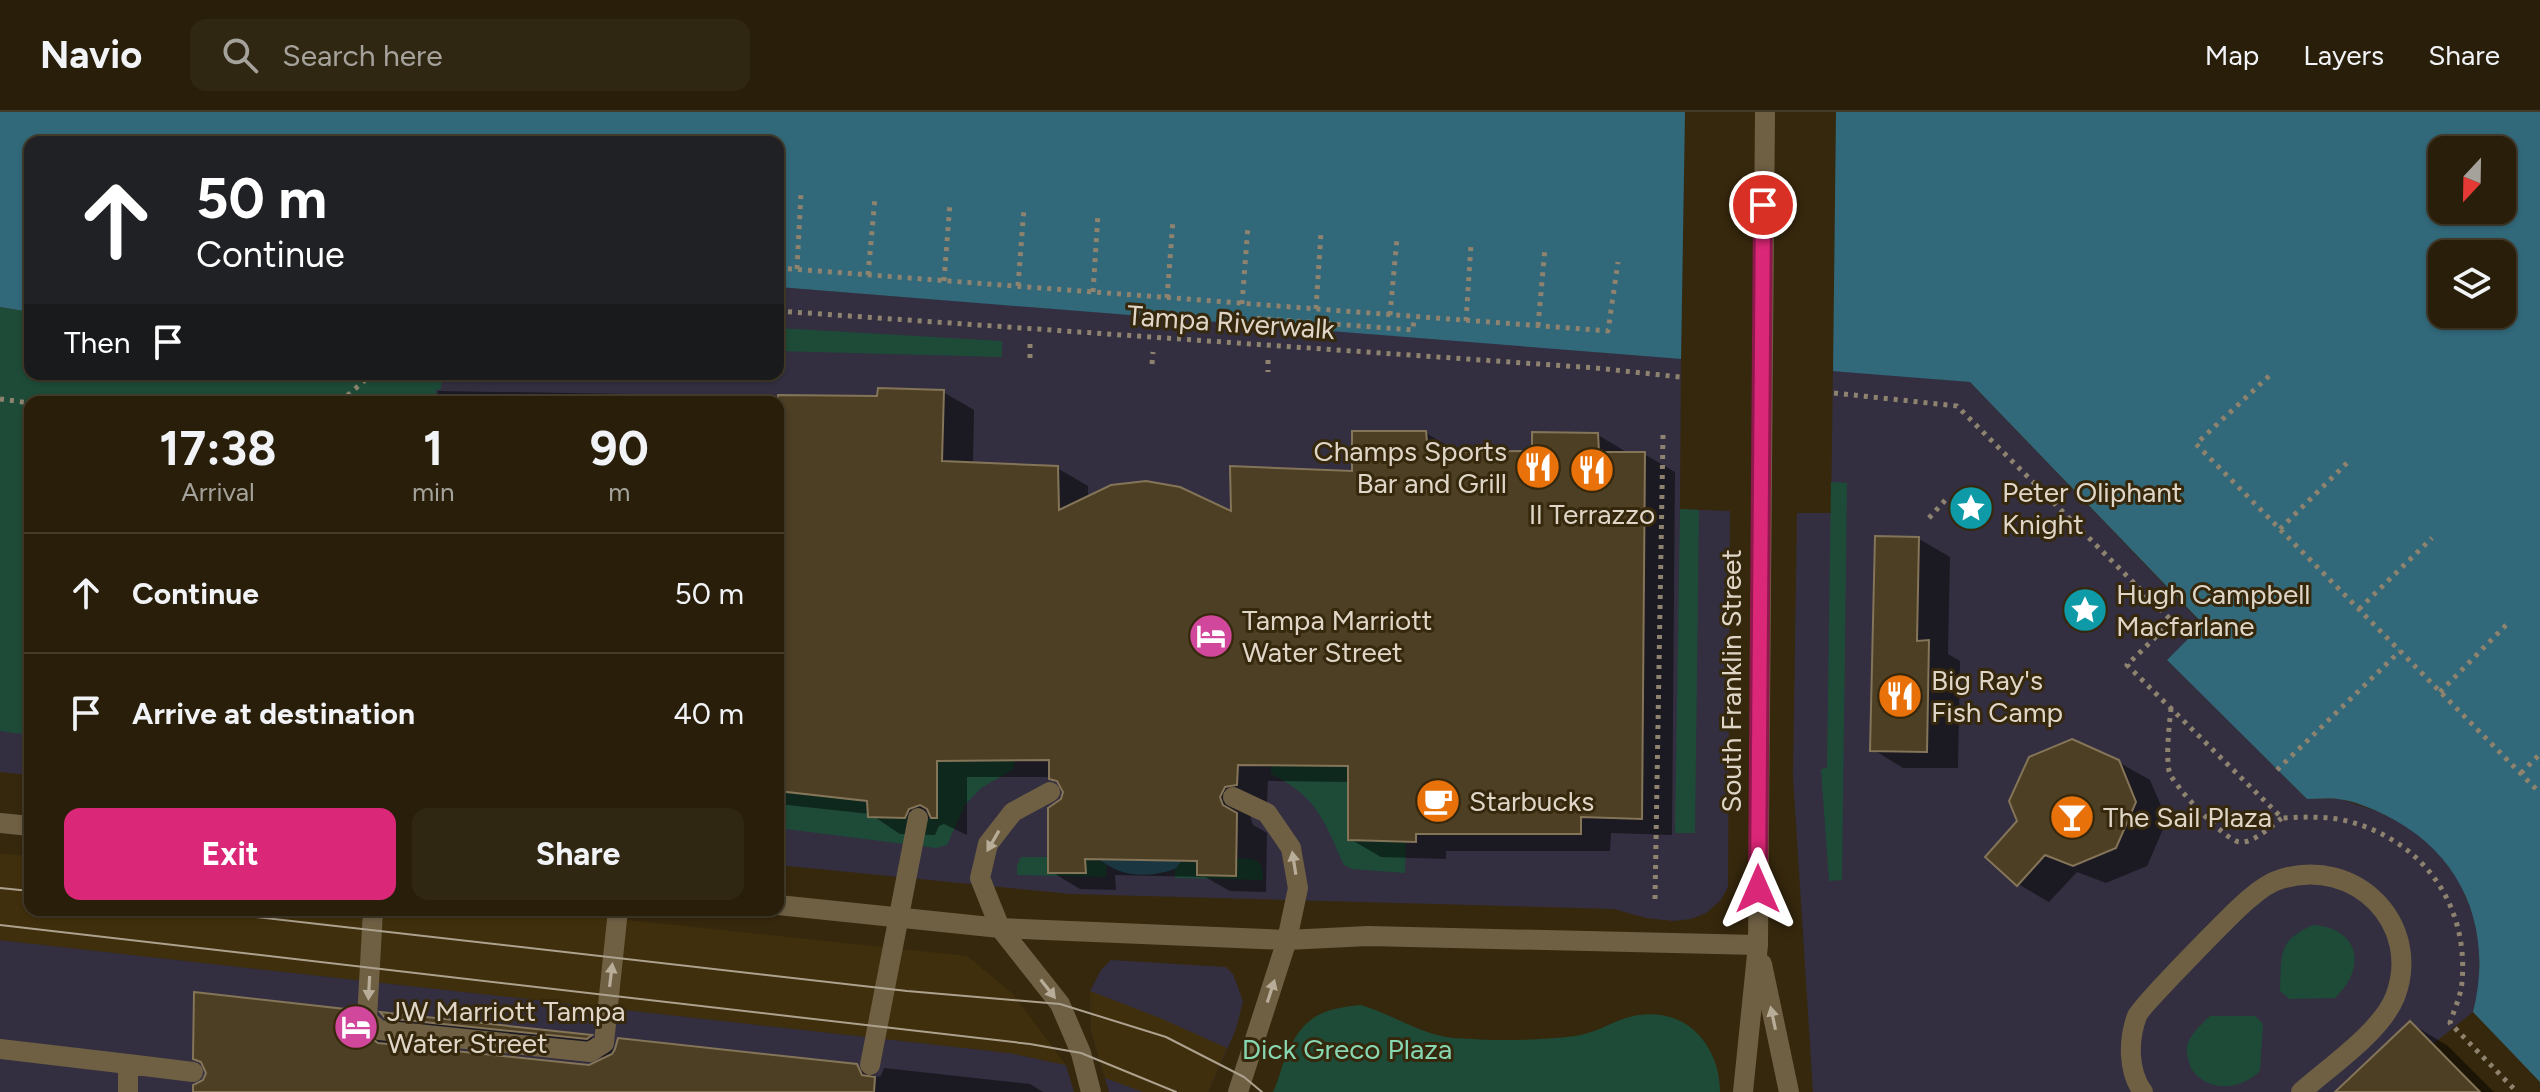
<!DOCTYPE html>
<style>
body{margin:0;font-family:Figtree,sans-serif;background:#302713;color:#f1f3f6;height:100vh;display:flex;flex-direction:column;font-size:30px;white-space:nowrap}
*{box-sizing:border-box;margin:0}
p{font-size:26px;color:#a5a29c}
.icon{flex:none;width:44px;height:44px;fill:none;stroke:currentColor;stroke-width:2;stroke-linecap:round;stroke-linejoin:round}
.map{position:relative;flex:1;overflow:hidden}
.sheet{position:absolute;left:24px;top:284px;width:760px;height:520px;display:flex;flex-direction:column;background:#281e0a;border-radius:16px;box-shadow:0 2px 6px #0004,0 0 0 2px #443c2b}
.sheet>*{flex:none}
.guide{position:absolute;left:24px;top:24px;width:760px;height:244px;border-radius:16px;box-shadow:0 2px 6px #0004,0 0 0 2px #443c2b;background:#202124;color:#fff;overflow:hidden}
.needle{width:52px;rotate:202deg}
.fabs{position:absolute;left:2428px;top:24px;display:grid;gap:16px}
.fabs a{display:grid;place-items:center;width:88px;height:88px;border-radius:16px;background:#281e0a;box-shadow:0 2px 6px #0004,0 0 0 2px #443c2b;font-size:40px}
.pin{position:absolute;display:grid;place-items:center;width:68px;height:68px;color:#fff;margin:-34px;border:4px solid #fff;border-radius:50%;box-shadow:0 2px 8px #0007}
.me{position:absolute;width:88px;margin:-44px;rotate:0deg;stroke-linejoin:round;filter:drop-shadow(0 0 6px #0008)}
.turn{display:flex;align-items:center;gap:28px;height:168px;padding:0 40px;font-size:36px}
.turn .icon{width:104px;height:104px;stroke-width:2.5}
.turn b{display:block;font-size:56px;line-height:68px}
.then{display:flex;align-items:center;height:76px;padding:0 40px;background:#0003;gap:16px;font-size:30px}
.eta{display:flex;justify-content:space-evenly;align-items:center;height:136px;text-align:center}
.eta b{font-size:48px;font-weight:700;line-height:56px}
.cta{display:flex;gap:16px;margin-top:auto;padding:16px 40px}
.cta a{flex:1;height:92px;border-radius:16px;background:#db2777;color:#fff;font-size:32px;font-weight:700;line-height:92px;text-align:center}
.cta a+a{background:#302713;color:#f1f3f6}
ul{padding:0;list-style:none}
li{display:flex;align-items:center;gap:24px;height:120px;padding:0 40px;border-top:2px solid #443c2b}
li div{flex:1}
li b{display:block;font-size:30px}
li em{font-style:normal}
header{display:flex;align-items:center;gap:48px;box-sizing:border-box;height:112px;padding:0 40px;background:#281e0a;border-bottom:2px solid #443c2b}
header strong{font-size:38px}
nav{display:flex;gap:44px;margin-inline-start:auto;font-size:28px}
.search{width:560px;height:72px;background:#302713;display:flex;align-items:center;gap:20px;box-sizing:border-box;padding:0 28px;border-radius:16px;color:#a5a29c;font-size:30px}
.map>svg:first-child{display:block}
</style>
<header>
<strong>Navio</strong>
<div class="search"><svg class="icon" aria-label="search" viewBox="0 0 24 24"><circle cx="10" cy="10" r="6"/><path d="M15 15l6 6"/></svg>Search here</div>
<nav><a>Map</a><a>Layers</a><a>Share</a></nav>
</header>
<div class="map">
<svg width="2540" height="980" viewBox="0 0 2540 980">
<rect width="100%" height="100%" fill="#36280d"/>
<path fill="#332f40" d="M778 175 1681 245 1680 397 1730 399 1728 775 1720 789 1706 801 1691 807 1674 809 1646 806 1614 797 1071 782 778 753V290H30V663L0 660V196L30 262H778Z
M1833 257 1970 270 2203 513 2167 548 2307 687H2340L2374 698 2407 714 2437 739 2459 769 2473 803 2479 827V875L2473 900 2433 932 2409 910 2335 980H1813L1793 664 1797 401H1831Z
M0 828 1010 941 1066 953 1074 980H0Z
M1111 848 1226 855 1233 862 1243 889 1236 917 1208 980H1109L1091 919 1090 879 1101 858Z"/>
<path fill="#402f0c" d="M0 742 30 744V798H534L967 844 1013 882 1066 953 1010 941 0 828Z
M1090 879 1160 906 1227 936 1208 980H1143L1105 966 1091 919Z"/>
<path fill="#1d4b38" d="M0 195 30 200V262H442L441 277 436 278V290H30V623L0 619Z
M778 216 1002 229V245L778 239Z
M1831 370 1847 371 1842 768 1829 769 1821 657 1827 656Z
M1680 397 1699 398 1695 721H1675Z
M937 635 989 648H1014V657L981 676 965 693 947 733 936 736 778 716V679L867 689 868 705 936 706Z
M1347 639 1348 728 1406 730 1405 761 1352 757 1344 753C1324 709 1318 685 1271 662V653Z
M1021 745H1048V761H1085V747H1099L1107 754 1106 765 1017 763V753Z
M1236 746C1256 747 1263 746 1263 768L1175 766V757L1182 749H1197V762L1236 764Z
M2313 813C2360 816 2367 856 2335 886L2289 887 2280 879C2282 844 2276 829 2313 813Z
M1361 893C1391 902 1422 923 1453 926 1494 929 1535 929 1575 924 1598 921 1617 906 1639 903 1688 896 1720 935 1720 980H1273C1277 972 1279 964 1282 955 1298 911 1313 897 1361 893Z
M2210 904H2255L2263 912 2260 959C2239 979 2209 980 2192 958 2189 952 2186 941 2187 934 2190 922 2202 912 2210 904Z"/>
<path fill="#31687a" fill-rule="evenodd" d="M0 0H2540V970L2473 900C2494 818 2463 741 2385 703 2371 696 2354 689 2338 687 2328 686 2317 687 2307 687L2167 548 2203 512 1970 270 778 175V30H30V200L0 195ZM2442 38H2502V98H2442ZM2442 142H2502V202H2442Z
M1099 747 1182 749 1175 757C1148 766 1122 766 1099 747Z"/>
<path fill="#36280d" d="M1685 0H1836L1833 262 1681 249Z"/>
<path fill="#0007" d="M438 279 879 286 943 280 974 298 973 352 1057 356 1088 374V386L1233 402 1354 361 1426 321 1456 339 1457 342 1534 341 1598 323 1628 341 1644 342 1675 360 1672 723 1611 721 1610 739H1446V747L1381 745 1350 727V670L1268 669 1267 690 1256 691 1250 704 1253 713 1267 721 1266 780 1230 779 1205 765 1115 763 1116 778 1080 777 1050 759 1065 679 1061 672 1051 665H967V723L944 712 939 714 935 723 900 722 870 702 778 692V290H438Z
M1919 427 1950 445 1948 542 1960 549 1958 656H1903L1872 637Z
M2118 650 2150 668 2167 708 2147 754 2106 771 2077 760 2049 790 2018 772Z
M354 900 392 922V934L589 955 608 946 425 926 385 903 591 925 617 940 857 954 876 965 881 964 884 956 1030 972 1043 980H195Z
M2410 911 2448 934 2494 980H2338Z"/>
<path fill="#4d3f24" stroke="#847458" stroke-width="2" d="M878 276 944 278 942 349 1058 354 1059 398 1111 373 1146 369 1180 375 1231 399 1230 354 1352 359V319H1426L1428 340 1532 339V320L1598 321 1599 340H1645L1642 707 1581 705V722H1416V730L1348 728V654L1238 653 1237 673 1225 675 1220 685 1223 693 1237 701 1236 764 1197 763V749L1085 747 1086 761H1048V696L1061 687 1063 680 1057 669 1049 667V648L937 649V706H931L927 697 920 693 909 697 905 706 868 705 867 689 778 679V283L877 284Z
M1875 424 1919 425 1917 529 1929 528 1927 640 1870 639Z
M2072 627 2119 648 2136 690 2116 736 2073 754 2045 743 2017 774 1985 745 2017 709 2009 689 2029 645Z
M194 880 354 898 355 911 358 916 378 931 589 953 612 942 615 937 618 926 857 952 862 963 875 965 874 980H193V973L203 968 206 961 201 950 193 947Z
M380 900 592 923 587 927 385 906Z
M2410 909 2480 980H2335Z"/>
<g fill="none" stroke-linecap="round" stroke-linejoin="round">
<path stroke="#8e836e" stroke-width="5" stroke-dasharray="4 6" stroke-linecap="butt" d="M778 156 1608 219 1618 150
M797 157 801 81
M868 163 875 86
M944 169 950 90
M1018 174 1024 96
M1093 180 1098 102
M1167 186 1173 108
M1242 192 1248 114
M1316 197 1321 120
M778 199 1596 256 1680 265
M1390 203 1397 126
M1466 209 1471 132
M1254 212 1253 206 1413 218 1414 205
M1538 214 1545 136
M1030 246V231
M1268 248V260
M1152 252 1153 240
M2269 264 2196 332 2540 681
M1834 281 1957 294 2172 509 2127 553 2282 706C2303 705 2323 704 2343 708 2421 726 2469 791 2462 870 2461 884 2454 898 2450 911L2517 980
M0 287 30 291
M340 290 372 262
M1929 406 1949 384
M2280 417 2351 347
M2359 497 2432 426
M2440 580 2510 509
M2171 596C2169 617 2166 639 2169 659 2172 673 2225 728 2239 730 2253 732 2271 714 2282 706
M2277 658 2400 539
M2521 661 2540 642
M1655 787 1663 323"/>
<path stroke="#6f6044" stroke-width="20" d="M1233 685 1267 701 1291 736 1298 776 1287 828
M373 798 367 907 379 918 590 940 604 931 618 798
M1000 816 980 766 988 732 1013 700 1050 680
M0 937 128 952V980
M128 952 193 960
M2143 980C2128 960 2128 928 2137 904 2141 894 2236 797 2250 786 2258 779 2271 770 2281 767 2355 744 2423 812 2395 885 2381 920 2329 955 2301 980"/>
<path stroke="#6f6044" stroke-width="20" d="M1000 816 1060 892 1081 941 1091 980
M870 953 918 706
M1238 980 1287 828"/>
<path stroke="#6f6044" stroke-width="20" d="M0 711 30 714
M778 793 1000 816 1287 828 1368 824 1758 833
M1762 852 1789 980
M1743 980 1758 833 1765 0"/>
<path stroke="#ada28f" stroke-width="2" d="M0 776 30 779
M195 798 907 879 1060 892 1166 925 1244 965 1262 980
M0 813 1030 932 1081 941 1176 980"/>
</g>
<defs><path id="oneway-solid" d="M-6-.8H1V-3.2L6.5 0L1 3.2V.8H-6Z" transform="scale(2)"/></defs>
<g fill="#b8ad99">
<use href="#oneway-solid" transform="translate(993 729) rotate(120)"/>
<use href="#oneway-solid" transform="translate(1294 751) rotate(-99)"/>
<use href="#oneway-solid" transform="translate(611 863) rotate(-83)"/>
<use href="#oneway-solid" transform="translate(369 876) rotate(93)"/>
<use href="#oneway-solid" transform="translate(1048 877) rotate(52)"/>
<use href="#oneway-solid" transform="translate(1271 879) rotate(-72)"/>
<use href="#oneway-solid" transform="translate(1773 906) rotate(-102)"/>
</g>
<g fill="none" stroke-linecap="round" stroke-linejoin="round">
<g stroke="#8e194d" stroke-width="20">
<path id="route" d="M1758 777 1763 93"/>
</g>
<use href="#route" stroke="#db2777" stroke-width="14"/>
</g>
<defs>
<g id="restaurant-disc" transform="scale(2.3)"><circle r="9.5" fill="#e8710a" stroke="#36280d"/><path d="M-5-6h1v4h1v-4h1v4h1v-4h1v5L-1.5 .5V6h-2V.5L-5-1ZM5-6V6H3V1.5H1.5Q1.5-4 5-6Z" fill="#fff"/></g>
<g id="sight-disc" transform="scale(2.3)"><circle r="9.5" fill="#0f9aa8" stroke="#36280d"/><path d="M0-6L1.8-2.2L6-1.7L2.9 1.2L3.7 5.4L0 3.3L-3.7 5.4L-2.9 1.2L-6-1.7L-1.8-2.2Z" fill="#fff"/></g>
<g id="hotel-disc" transform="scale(2.3)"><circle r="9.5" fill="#d1479c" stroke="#36280d"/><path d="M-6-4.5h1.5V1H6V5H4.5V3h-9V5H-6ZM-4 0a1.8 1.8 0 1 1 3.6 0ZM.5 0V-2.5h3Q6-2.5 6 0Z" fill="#fff"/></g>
<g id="cafe-disc" transform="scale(2.3)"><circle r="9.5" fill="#e8710a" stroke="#36280d"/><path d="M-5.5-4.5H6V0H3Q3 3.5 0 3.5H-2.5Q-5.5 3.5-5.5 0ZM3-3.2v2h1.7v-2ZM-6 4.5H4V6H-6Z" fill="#fff"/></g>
<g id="bar-disc" transform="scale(2.3)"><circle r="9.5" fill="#e8710a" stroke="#36280d"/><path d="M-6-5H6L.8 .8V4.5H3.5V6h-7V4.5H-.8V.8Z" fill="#fff"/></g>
</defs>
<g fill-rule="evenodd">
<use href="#restaurant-disc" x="1538" y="355"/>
<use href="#restaurant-disc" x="1592" y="358"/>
<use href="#sight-disc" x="1971" y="396"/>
<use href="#sight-disc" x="2085" y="498"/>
<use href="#hotel-disc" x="1211" y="524"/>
<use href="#restaurant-disc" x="1900" y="584"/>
<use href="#cafe-disc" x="1438" y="689"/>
<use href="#bar-disc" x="2072" y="705"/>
<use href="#hotel-disc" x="356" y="915"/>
</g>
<g text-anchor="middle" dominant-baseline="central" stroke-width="6" stroke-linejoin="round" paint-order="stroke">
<g font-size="28" fill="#dfd6c7" stroke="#36280d">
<text transform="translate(1231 210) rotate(4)">Tampa Riverwalk</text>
<text transform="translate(1731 569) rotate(-90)">South Franklin Street</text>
</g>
<g font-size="28" fill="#dfd6c7" stroke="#36280d" text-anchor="start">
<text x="1507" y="339" text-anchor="end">Champs Sports<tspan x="1507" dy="32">Bar and Grill</tspan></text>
<text x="2002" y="380">Peter Oliphant<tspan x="2002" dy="32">Knight</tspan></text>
<text x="1592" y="402" text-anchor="middle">Il Terrazzo</text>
<text x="2116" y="482">Hugh Campbell<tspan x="2116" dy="32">Macfarlane</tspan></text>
<text x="1242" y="508">Tampa Marriott<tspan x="1242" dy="32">Water Street</tspan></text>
<text x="1931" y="568">Big Ray's<tspan x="1931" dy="32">Fish Camp</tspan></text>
<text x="1469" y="689">Starbucks</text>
<text x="2103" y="705">The Sail Plaza</text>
<text x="387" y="899">JW Marriott Tampa<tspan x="387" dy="32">Water Street</tspan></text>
</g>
<g font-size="28" fill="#87d7b2" stroke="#36280d">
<text x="1347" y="937">Dick Greco Plaza</text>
</g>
</g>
</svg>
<div class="fabs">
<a><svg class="needle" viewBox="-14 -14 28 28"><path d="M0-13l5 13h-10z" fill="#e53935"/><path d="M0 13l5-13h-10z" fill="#a5a29c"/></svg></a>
<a><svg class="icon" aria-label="layers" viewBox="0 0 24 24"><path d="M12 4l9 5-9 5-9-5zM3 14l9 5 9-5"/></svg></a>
</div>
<div class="pin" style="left:1763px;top:93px;background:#d93025"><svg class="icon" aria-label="arrive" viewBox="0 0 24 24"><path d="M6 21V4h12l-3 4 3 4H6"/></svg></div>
<svg class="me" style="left:1758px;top:777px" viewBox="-20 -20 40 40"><path d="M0-17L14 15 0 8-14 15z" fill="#db2777" stroke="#fff" stroke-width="4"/></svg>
<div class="guide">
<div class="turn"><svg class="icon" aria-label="ahead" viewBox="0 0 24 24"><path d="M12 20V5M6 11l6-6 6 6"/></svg><div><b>50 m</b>Continue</div></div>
<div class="then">Then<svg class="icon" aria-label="arrive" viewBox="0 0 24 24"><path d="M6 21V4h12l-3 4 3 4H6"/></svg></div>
</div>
<section class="sheet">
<div class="eta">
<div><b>17:38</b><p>Arrival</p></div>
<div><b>1</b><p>min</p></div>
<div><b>90</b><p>m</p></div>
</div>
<ul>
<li><svg class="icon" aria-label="ahead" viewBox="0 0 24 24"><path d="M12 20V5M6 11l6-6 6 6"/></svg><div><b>Continue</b></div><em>50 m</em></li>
<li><svg class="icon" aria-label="arrive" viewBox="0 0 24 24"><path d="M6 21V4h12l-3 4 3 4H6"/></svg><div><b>Arrive at destination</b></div><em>40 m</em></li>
</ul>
<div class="cta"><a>Exit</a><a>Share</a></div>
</section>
</div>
